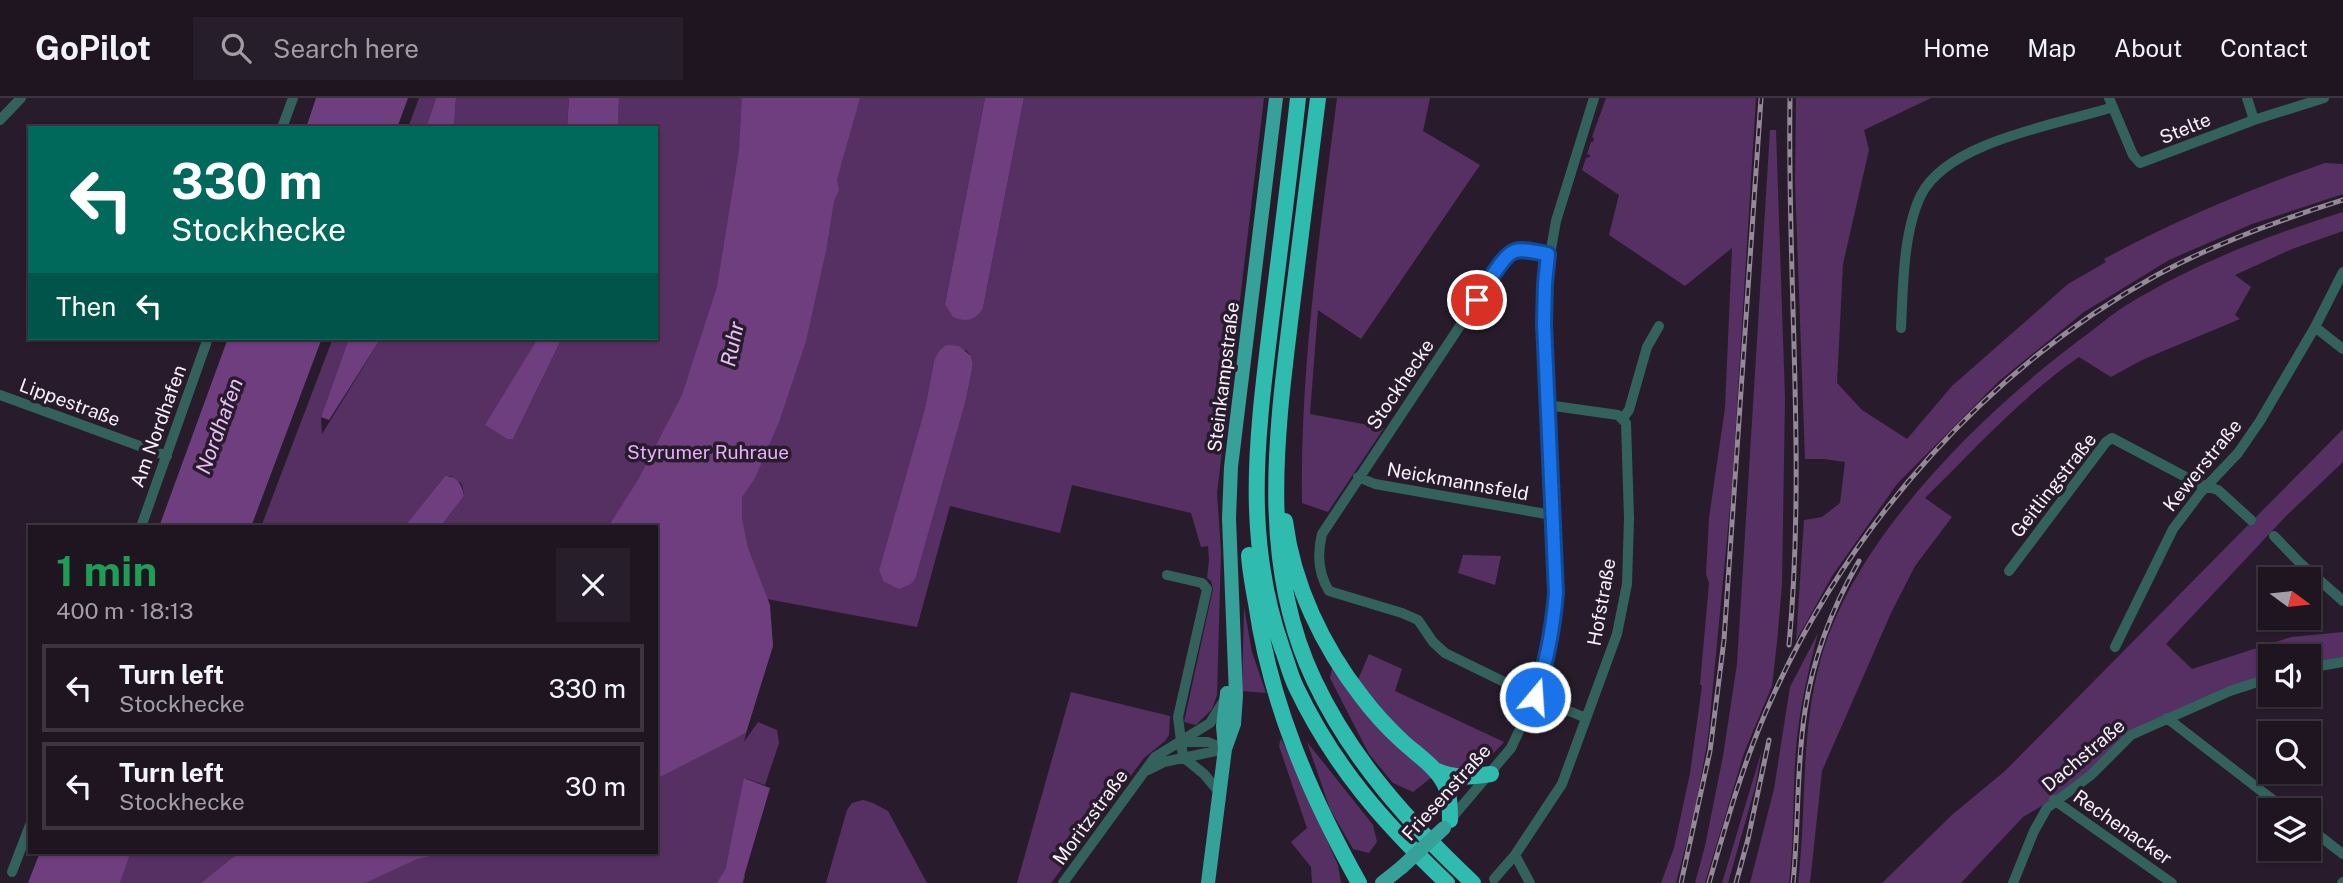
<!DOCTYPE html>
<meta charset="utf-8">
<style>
body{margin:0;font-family:"Public Sans",sans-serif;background:#261e2a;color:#f1f3f6;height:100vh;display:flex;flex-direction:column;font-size:26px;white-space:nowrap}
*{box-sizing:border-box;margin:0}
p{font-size:23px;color:#a19fa5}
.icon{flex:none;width:38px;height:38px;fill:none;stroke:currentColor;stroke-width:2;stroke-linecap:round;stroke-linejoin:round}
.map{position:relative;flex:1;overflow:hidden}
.panel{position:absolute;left:28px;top:427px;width:630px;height:329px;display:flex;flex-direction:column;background:#1e1521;border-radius:0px;box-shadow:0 2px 5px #0004,0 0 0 2px #3c343f}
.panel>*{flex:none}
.top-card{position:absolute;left:28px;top:28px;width:630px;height:214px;border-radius:0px;box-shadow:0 2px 5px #0004,0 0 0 2px #3c343f;background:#00695c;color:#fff;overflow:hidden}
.needle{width:46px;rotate:105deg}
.tools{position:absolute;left:2258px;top:469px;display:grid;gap:14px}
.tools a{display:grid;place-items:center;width:63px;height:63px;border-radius:0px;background:#1e1521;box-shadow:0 2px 5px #0004,0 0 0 2px #3c343f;font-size:35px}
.pin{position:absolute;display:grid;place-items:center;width:60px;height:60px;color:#fff;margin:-30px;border:4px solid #fff;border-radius:50%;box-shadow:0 2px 7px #0007}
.me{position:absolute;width:77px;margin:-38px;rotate:18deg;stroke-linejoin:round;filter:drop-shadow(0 0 5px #0008)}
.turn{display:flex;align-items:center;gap:24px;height:147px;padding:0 28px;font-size:32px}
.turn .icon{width:91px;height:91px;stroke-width:2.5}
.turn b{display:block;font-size:49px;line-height:60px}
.then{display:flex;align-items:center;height:66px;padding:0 28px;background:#0003;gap:14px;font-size:26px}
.round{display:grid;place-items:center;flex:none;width:74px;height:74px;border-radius:0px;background:#261e2a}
.overview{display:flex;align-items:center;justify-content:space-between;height:119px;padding:0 28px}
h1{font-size:42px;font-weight:700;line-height:52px;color:#1e9e55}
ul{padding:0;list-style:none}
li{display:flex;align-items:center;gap:21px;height:88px;margin:0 14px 10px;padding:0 14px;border:4px solid #3c343f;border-radius:0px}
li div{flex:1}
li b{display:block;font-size:26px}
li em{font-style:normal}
header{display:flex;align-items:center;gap:42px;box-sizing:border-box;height:98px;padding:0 35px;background:#1e1521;border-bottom:2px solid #3c343f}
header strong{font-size:33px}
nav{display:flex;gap:38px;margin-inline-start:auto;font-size:24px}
.search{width:490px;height:63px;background:#261e2a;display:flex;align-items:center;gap:18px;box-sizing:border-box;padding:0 24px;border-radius:0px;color:#a19fa5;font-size:26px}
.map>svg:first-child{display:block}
</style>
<header>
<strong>GoPilot</strong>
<div class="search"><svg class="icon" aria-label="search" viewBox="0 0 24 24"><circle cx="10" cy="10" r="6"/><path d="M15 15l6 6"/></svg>Search here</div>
<nav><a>Home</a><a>Map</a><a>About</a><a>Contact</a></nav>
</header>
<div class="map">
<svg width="2343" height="785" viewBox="0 0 2343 785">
<rect width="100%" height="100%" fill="#281c2c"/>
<path fill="#563062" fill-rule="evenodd" d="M419 0H436L426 30H408Z
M456 0H569L567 30H454Z
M619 0H985L945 206 983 210 1024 0H1264L1217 395 1221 454 1217 597 1212 611 1196 627 1184 624 1213 491 1211 483 1207 480 1209 462 1208 448 1201 449 1191 415 1072 387 1060 435 950 408 917 529 767 501 754 468 741 638 746 635 744 644 758 624 777 632 779 645 765 687 745 680 725 771 745 778 743 785H120L131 754H656V429H440L464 398 462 386 451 378H445L404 429H261L333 240H349L321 319 322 336 381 240H538L486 327 507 341H513L562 240H656V30H618ZM966 252 971 258 973 266 966 302 916 479 883 483 879 472 925 310 934 263Z
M1337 0H1430L1423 33 1480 67 1361 241 1318 212 1310 316 1384 330 1328 414 1302 405C1300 269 1320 134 1337 0Z
M1606 0H1756L1732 388 1708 640 1695 712 1676 785H1661L1674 750 1690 675 1702 588 1700 586 1709 485 1706 476 1709 420 1725 310 1732 150 1685 188 1609 137 1619 97 1582 72 1586 60 1590 59V57L1587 56 1591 44H1593L1594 40 1592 39Z
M1796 0H1931L1864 32 1869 52 1843 166 1837 285 1862 312 1907 341 1952 288 2068 186 2106 164 2104 161C2176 122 2248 92 2325 65L2343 66V96L2252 126 2169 162 2084 214 1999 283 1897 386 1832 478 1796 543 1804 422 1822 419 1840 405 1845 364 1824 361H1805L1795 84Z
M1770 32H1776L1785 300 1782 486 1777 544 1772 588 1744 655 1705 785H1695L1705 748 1723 658 1737 566Z
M2343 114V133L2292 151 2235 177 2251 189 2235 217 2240 221 2142 262 2111 279 2079 259C2022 298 1974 352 1925 400L1952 419 1915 468 1891 515 1822 673 1810 785H1798C1807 711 1800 636 1820 564 1853 441 1979 318 2078 243 2094 232 2109 218 2125 208 2193 166 2267 138 2343 114Z
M2343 331V364L2286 418 2166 546 2192 571 2291 539 2343 534V560L2308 566V558H2270V576L2135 635 2087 674 2040 709 2023 719 1961 785H1882L1953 716 2005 673Z
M1463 457 1501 458 1495 487 1458 475Z
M1244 509 1252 554 1266 595 1242 593Z
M1818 535C1809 570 1801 604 1797 640 1792 688 1795 737 1789 785H1750L1774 691 1790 589Z
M1369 556 1402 571 1395 593 1504 644 1478 672C1471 673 1462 675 1455 674 1431 668 1375 604 1357 584Z
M1333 566 1432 679 1413 694 1393 685 1369 656 1330 580Z
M1071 594 1170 618 1169 637 1165 643 1144 660 1051 785H1017Z
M1281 640 1338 767 1341 785H1312L1311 769 1291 744 1307 730 1279 648Z
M1307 644 1373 727 1377 744 1369 755 1353 751 1330 711Z
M1762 652 1755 690 1728 785H1722Z
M863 702 873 705 888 713 927 785H826L847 712 852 705Z"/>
<path fill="#6f3e7e" d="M316 0H408L397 30H306Z
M436 0H456L454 30H426Z
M569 0H619L618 30H567Z
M742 0H860L837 81 839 92 834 103 826 153 806 243 779 324 755 380 742 399V421L748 450 770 507 773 548 746 635 656 681V429H608L638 382 682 297 717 189 739 53Z
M985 0H1024L983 210C976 222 966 225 953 219L945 206Z
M228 240H322L251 429H159Z
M349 240H381L329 322 321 319Z
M538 240H562L513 341H507L485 327Z
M946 247 959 248 971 258 973 266 966 302 916 479 911 486 899 491 883 483 879 472 925 310 934 263 939 253Z
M445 378C458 378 462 387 464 398L440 429H404Z
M744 680 770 690 742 785H717L725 772Z
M40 754H131L120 785H28Z
M240 754H448L417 761 365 785H201Z"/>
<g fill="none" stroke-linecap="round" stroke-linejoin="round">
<path stroke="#33625d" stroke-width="10" d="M2109 0 2133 57 2140 65 2254 22 2324 0
M2247 0 2254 22
M0 22 21 0
M282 30 293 0
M1548 156C1533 154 1520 150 1507 157L1322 436C1317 456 1318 475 1329 493L1402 515 1418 522 1433 544 1445 555 1535 599 1586 620
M2315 229 2343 251
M1901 230C1903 189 1903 134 1921 97 1948 43 2060 26 2113 9
M0 297 167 358
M1623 320 1629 312 1647 249 1659 228
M1358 379 1375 386 1552 417
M141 429 208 240
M2274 438 2300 465 2343 503
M2009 473 2106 344 2112 340 2199 386 2218 392 2251 422
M1167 477 1202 485 1207 491 1178 619 1183 659
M2115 549 2173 431 2201 394 2238 355 2260 323 2315 229 2343 174
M2308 570 2343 564
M2167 620 2286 712
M1184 644H1208L1225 651
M1183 659 1204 676 1219 694
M1148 672 1164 664 1225 651
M2054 702 2172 785
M1450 722 1511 650 1535 599 1546 567 1552 535 1556 495 1547 307 1545 185 1556 123 1594 0
M2308 729 2343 756
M12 774 30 727
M1494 781 1515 757
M1063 785 1155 659 1210 625 1223 604
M1530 785 1515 757 1562 686 1617 536 1627 486 1629 420 1626 325 1618 317 1547 307
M2013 785 2034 733 2047 710 2091 677 2131 637 2230 593 2270 580
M2342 785 2343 784"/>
<path stroke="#35a198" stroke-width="14" d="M1225 651 1234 626 1236 598 1229 420 1231 369 1276 0
M1208 785 1225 651 1223 628 1227 595
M1382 785 1402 769"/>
<path stroke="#30bbaf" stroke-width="16" d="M1298 0C1290 72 1281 143 1272 215 1258 332 1242 436 1282 550 1287 563 1290 577 1296 589 1334 669 1384 725 1447 785
M1318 0C1309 72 1300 144 1291 216 1276 338 1259 466 1314 582 1351 661 1409 725 1473 785
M1285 423C1293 487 1323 549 1362 599 1374 615 1388 630 1402 643 1416 656 1435 668 1444 685 1450 696 1450 710 1450 722
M1249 457C1250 473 1253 489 1256 505 1270 605 1310 697 1359 785
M1435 672C1455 681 1470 679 1491 676"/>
<g stroke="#938997" stroke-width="5">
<path id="rail" d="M1789 547C1806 365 1787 182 1790 0
M1681 785 1710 653 1724 542 1761 0
M1709 785C1727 722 1745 659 1772 600 1851 425 1988 270 2157 177 2216 145 2279 122 2343 102
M1736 785 1748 741 1769 642
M1793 785C1799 728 1796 670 1805 613 1813 559 1832 510 1859 463"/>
</g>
<use href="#rail" stroke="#281c2c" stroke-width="2.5" stroke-dasharray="8" stroke-linecap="butt"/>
<path stroke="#35a198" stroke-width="14" d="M1402 769 1444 730"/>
</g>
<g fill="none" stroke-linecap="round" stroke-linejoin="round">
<g stroke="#114b97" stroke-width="18">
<path id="route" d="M1477 202C1485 191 1502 157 1515 153 1524 150 1538 155 1548 156L1545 186 1544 225 1556 495C1553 531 1547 564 1535 599"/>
</g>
<use href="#route" stroke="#1a73e8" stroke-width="12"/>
</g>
<g text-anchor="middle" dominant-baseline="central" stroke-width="7" stroke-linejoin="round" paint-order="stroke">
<g font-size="19" fill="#f8f0fb" stroke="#281c2c">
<text transform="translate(2185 30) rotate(-22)">Stelte</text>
<text transform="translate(1223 279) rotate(-83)">Steinkampstraße</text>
<text transform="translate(1400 286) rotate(-56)">Stockhecke</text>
<text transform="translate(70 304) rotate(20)">Lippestraße</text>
<text transform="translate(158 328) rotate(-70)">Am Nordhafen</text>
<text transform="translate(2202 367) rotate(-51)">Kewerstraße</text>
<text transform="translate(1458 383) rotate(10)">Neickmannsfeld</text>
<text transform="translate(2053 387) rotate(-52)">Geitlingstraße</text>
<text transform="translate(1601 504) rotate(-80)">Hofstraße</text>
<text transform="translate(2083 657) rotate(-40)">Dachstraße</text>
<text transform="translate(1446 694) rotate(-48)">Friesenstraße</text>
<text transform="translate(1090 719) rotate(-54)">Moritzstraße</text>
<text transform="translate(2123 729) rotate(35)">Rechenacker</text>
</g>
<g font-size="19" fill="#e7b0f9" stroke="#281c2c">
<text x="708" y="354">Styrumer Ruhraue</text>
</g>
<g font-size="21" font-style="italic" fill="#e9c0f7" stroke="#281c2c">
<text transform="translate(732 246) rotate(-78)">Ruhr</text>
<text transform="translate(219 328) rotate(-70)">Nordhafen</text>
</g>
</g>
</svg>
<div class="tools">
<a><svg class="needle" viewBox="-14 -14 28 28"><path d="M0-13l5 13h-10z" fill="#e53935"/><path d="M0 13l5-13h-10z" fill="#a19fa5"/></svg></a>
<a><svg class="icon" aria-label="sound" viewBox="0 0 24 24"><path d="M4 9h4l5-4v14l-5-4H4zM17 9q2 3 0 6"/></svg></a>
<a><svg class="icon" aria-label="search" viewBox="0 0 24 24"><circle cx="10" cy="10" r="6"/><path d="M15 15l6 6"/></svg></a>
<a><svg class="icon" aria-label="layers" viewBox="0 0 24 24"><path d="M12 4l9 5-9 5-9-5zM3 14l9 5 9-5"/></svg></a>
</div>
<div class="pin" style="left:1477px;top:202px;background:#d93025"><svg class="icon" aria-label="arrive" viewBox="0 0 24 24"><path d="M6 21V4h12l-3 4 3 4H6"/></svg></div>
<svg class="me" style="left:1535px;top:599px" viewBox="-20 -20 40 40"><circle r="17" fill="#1a73e8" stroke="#fff" stroke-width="3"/><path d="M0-11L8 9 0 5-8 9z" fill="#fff"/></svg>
<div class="top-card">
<div class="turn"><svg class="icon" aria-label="left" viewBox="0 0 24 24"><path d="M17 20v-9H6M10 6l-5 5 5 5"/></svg><div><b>330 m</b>Stockhecke</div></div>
<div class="then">Then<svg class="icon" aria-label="left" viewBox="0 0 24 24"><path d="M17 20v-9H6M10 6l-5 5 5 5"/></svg></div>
</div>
<section class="panel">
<div class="overview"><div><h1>1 min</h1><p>400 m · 18:13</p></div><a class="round"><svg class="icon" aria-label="close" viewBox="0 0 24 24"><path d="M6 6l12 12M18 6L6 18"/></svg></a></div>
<ul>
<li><svg class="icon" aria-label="left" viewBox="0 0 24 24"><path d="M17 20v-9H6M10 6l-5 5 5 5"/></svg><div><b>Turn left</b><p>Stockhecke</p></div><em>330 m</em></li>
<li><svg class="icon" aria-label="left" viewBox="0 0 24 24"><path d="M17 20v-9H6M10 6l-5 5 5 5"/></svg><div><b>Turn left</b><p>Stockhecke</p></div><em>30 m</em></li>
</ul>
</section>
</div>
